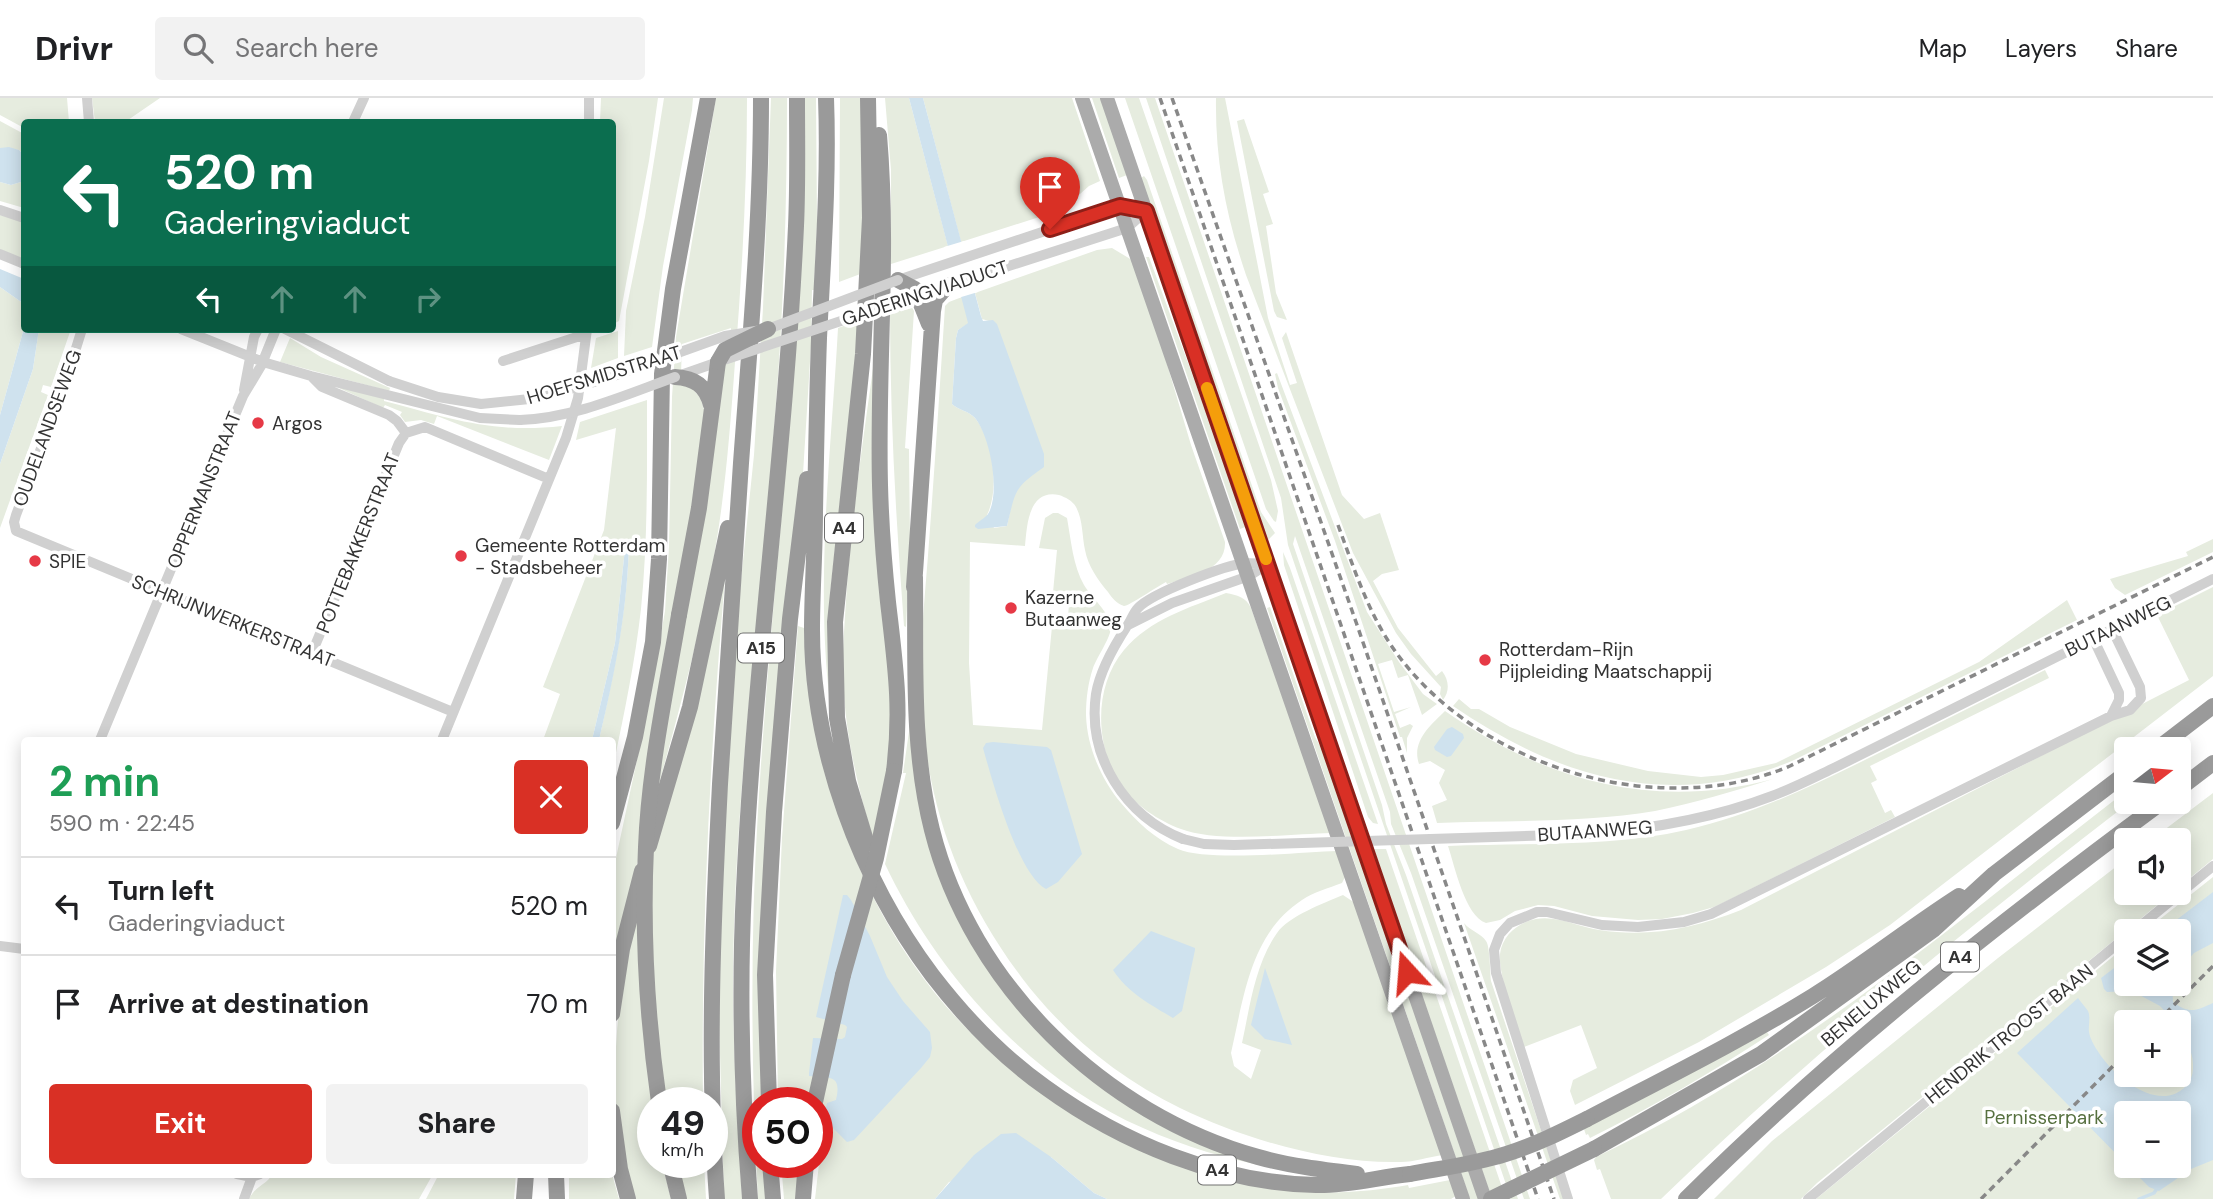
<!DOCTYPE html>
<meta charset="utf-8">
<style>
body{margin:0;font-family:"DM Sans",sans-serif;background:#f2f2f2;color:#202124;height:100vh;display:flex;flex-direction:column;font-size:26px;white-space:nowrap}
*{box-sizing:border-box;margin:0}
p{font-size:23px;color:#757577}
.icon{flex:none;width:38px;height:38px;fill:none;stroke:currentColor;stroke-width:2;stroke-linecap:round;stroke-linejoin:round}
.map{position:relative;flex:1;overflow:hidden}
.panel{position:absolute;left:21px;top:639px;width:595px;height:441px;display:flex;flex-direction:column;background:#fff;border-radius:7px;box-shadow:0 4px 18px #0003}
.panel>*{flex:none}
.hud{position:absolute;left:21px;top:21px;width:595px;height:214px;border-radius:7px;box-shadow:0 4px 18px #0003;background:#0b6e4f;color:#fff;overflow:hidden}
.needle{width:46px;rotate:74deg}
.fabs{position:absolute;left:2114px;top:639px;display:grid;gap:14px}
.fabs a{display:grid;place-items:center;width:77px;height:77px;border-radius:7px;background:#fff;box-shadow:0 4px 18px #0003;font-size:35px}
.speed{position:absolute;left:637px;top:989px;display:flex;gap:14px;font-size:35px;font-weight:700;text-align:center}
.speed>*{display:grid;place-content:center;width:91px;height:91px;border-radius:50%;background:#fff;box-shadow:0 4px 18px #0003;line-height:1}
.speed small{font-size:18px;font-weight:400}
.speed .limit{border:10px solid #d22;background:#fff;color:#111}
.pin{position:absolute;display:grid;place-items:center;width:60px;height:60px;color:#fff;margin:-72px -30px;border-radius:50% 50% 50% 0;rotate:-45deg;box-shadow:0 0 7px #0007}
.pin .icon{rotate:45deg}
.me{position:absolute;width:77px;margin:-38px;rotate:341deg;stroke-linejoin:round;filter:drop-shadow(0 0 5px #0008)}
.turn{display:flex;align-items:center;gap:24px;height:147px;padding:0 28px;font-size:32px}
.turn .icon{width:91px;height:91px;stroke-width:2.5}
.turn b{display:block;font-size:49px;line-height:60px}
.lanes{display:flex;align-items:center;height:66px;padding:0 28px;background:#0003;justify-content:center;gap:35px;direction:ltr}
.lanes .off{opacity:.35}
.round{display:grid;place-items:center;flex:none;width:74px;height:74px;border-radius:7px;background:#f2f2f2}
.headline{display:flex;align-items:center;justify-content:space-between;height:119px;padding:0 28px}
h1{font-size:42px;font-weight:700;line-height:52px;color:#1e9e55}
.cta{display:flex;gap:14px;margin-top:auto;padding:14px 28px}
.cta a{flex:1;height:80px;border-radius:7px;background:#d93025;color:#fff;font-size:28px;font-weight:700;line-height:80px;text-align:center}
.cta a+a{background:#f2f2f2;color:#202124}
ul{padding:0;list-style:none}
li{display:flex;align-items:center;gap:21px;height:98px;padding:0 28px;border-top:2px solid #e0e0e0}
li div{flex:1}
li b{display:block;font-size:26px}
li em{font-style:normal}
header{display:flex;align-items:center;gap:42px;box-sizing:border-box;height:98px;padding:0 35px;background:#fff;border-bottom:2px solid #e0e0e0}
header strong{font-size:33px}
nav{display:flex;gap:38px;margin-inline-start:auto;font-size:24px}
.search{width:490px;height:63px;background:#f2f2f2;display:flex;align-items:center;gap:18px;box-sizing:border-box;padding:0 24px;border-radius:7px;color:#757577;font-size:26px}
.map>svg:first-child{display:block}
</style>
<header>
<strong>Drivr</strong>
<div class="search"><svg class="icon" aria-label="search" viewBox="0 0 24 24"><circle cx="10" cy="10" r="6"/><path d="M15 15l6 6"/></svg>Search here</div>
<nav><a>Map</a><a>Layers</a><a>Share</a></nav>
</header>
<div class="map">
<svg width="2213" height="1101" viewBox="0 0 2213 1101">
<rect width="100%" height="100%" fill="#fff"/>
<path fill="#e6ecdf" fill-rule="evenodd" d="M0 0H67L69 24H24V30L0 17Z
M92 0H160L125 24H95Z
M601 0H658L649 63 619 223 613 226 612 24H600Z
M664 0H693L692 12 663 168 652 249 624 258 626 213 645 119Z
M716 0H747C747 88 742 176 735 264 730 332 725 401 712 469 687 602 643 731 613 863V774L649 606 665 513 669 448 672 299 676 239ZM731 230 728 261 721 271 705 315 701 301 681 276 682 246Z
M771 0H787C787 101 784 203 776 305 763 498 734 691 733 885 733 957 738 1029 742 1101H724L717 847 740 492 754 357 763 210Z
M805 0H816L817 126 814 192H812L811 247 764 1004H758V1064H766L768 1101H758C751 971 750 843 758 713 772 476 805 238 805 0Z
M840 0H863V175L839 184Z
M885 0H909L948 148 891 166V72Z
M923 0H1072L1100 83 1089 88 1072 103 1055 114 961 144Z
M1092 0H1101L1127 77 1119 80Z
M1125 0H1139L1271 382 1278 413 1276 424 1274 423 1266 411Z
M1146 0H1155L1530 1101H1524L1411 775 1391 726 1390 714 1295 438 1293 446 1382 707 1386 726 1406 777 1518 1101H1511L1288 447 1281 400Z
M1216 0H1225L1268 220 1290 287 1297 285 1282 240 1286 234 1342 397 1364 421 1380 415 1399 472 1382 476 1373 483 1398 530 1436 578 1442 573C1449 582 1450 593 1443 602L1440 596 1441 589 1411 556 1396 535 1353 455 1246 177C1226 118 1215 62 1216 0Z
M1244 21 1269 94 1263 96 1273 126 1266 128 1276 195 1287 222 1277 219 1274 213 1237 23Z
M0 23 24 36V57L19 52 0 50Z
M1144 78 1147 82 1261 414 1275 435 1266 444 1141 80Z
M24 83V110L0 103V84L11 87Z
M0 117 24 123V162L0 152Z
M1112 150 1132 162 1156 229 1191 347 1225 444C1226 473 1190 478 1167 486L1166 484C1158 488 1129 508 1124 508 1117 506 1112 500 1108 494 1098 482 1088 468 1085 452 1082 438 1083 422 1076 409 1073 403 1065 399 1059 397 1028 391 1027 428 1025 448L970 444 969 565 973 627 1042 632 1053 518 1068 519 1069 506 1052 505 1057 452 1039 450 1045 420 1053 415H1058L1067 420C1071 442 1073 468 1084 487 1091 498 1109 515 1111 527 1113 536 1097 559 1093 570 1088 585 1086 601 1086 617 1087 649 1101 681 1121 705 1137 724 1155 741 1178 751 1208 764 1301 754 1337 753L1346 777 1342 785C1329 790 1313 794 1302 802 1250 836 1244 899 1231 955L1234 968 1251 981 1261 952 1242 945C1250 908 1255 866 1277 835 1289 818 1324 805 1343 797L1355 805 1442 1057C1429 1059 1414 1064 1401 1064 1329 1066 1244 1041 1180 1010 1118 980 1064 935 1022 880 962 800 929 715 922 614 918 558 925 500 929 444 935 365 940 287 945 208L949 204 962 199 969 225 958 232 956 240 952 306C958 312 969 313 975 320 993 342 1000 391 987 417L994 430 1007 428 1014 394 1021 385 989 223 982 221 975 195 1097 152Z
M1146 159H1149L1248 428 1240 431Z
M0 189 24 206V230L0 317Z
M906 207 911 208 914 213 905 350 909 351 910 444 906 529 904 528C896 423 890 318 890 212Z
M860 222 830 496 829 550 833 626C813 499 831 358 838 230Z
M39 231H71L51 289 43 287 41 294 48 297 0 430V366L33 271Z
M618 233V260L591 270 596 240Z
M290 240 321 259 390 290 389 293 280 264Z
M874 263 893 593 889 672 873 741C859 694 848 648 844 599 841 567 844 535 846 503 851 422 863 343 874 263Z
M1277 275 1367 514 1399 564 1423 596 1437 606 1422 617 1408 577 1398 580 1392 562 1378 566 1394 614 1411 609 1395 616 1400 630 1410 626 1413 628 1407 640V655L1402 639H1400L1335 443 1278 290 1275 276Z
M328 285 384 299V303C449 320 493 336 562 328L549 362 437 318 434 326 421 322 405 324 400 317 402 314 385 307 383 310Z
M647 302C647 371 648 441 641 511 635 564 624 617 613 669L612 642H599C614 575 628 510 629 441H626L615 545 592 642H543L560 596 543 589 604 432 616 330 576 342 580 324Z
M2213 441V454L2125 497 2115 490 2110 481 2188 458 2186 454Z
M1283 454 1290 470 1378 726 1373 725 1368 719 1284 467Z
M725 480C710 656 701 828 703 1004H653L651 1013 653 1064H662L671 1101H631C626 1075 620 1048 617 1021 612 967 618 914 625 861Z
M2213 489V578L1890 827 1826 869 1699 944 1575 1007 1570 993 1573 982 1597 970 1581 927 1524 949C1517 926 1498 878 1500 856 1502 837 1519 824 1536 821 1557 817 1579 829 1599 832 1649 840 1695 830 1741 812L2189 582 2157 517Z
M1226 495C1237 497 1246 499 1251 510L1331 735C1291 736 1217 745 1181 731 1159 723 1135 707 1121 688 1095 649 1093 589 1124 552 1150 521 1189 510 1226 495Z
M2067 502 2077 522 1792 663C1669 713 1558 680 1453 608L1459 601 1471 611H1479L1510 629 1576 656 1648 673 1701 679 1723 677 1776 665 1979 564Z
M1270 509 1315 639 1328 662 1479 1101H1470L1267 510Z
M798 528 804 530C814 710 888 890 1042 993 1060 1005 1079 1022 1099 1031 1130 1043 1164 1051 1196 1061 1227 1071 1259 1083 1292 1091 1323 1098 1375 1093 1408 1087L1409 1090 1450 1082 1456 1098 1451 1101H1107L1094 1095 1051 1059 949 1084 935 1101H815L823 1031 817 1022V1004H778L776 873 782 740Z
M2045 572 2049 580 1870 668 1877 682 1871 685 1885 715 1891 712 1895 719 1739 797 1714 809 1693 815 1662 821 1638 822 1592 818 1554 808 1538 807 1515 813 1500 822 1486 825C1465 818 1455 769 1448 748 1525 745 1612 749 1686 732 1756 716 1819 685 1883 653 1937 626 1991 599 2045 572Z
M912 613 914 657 974 846 1091 978 1275 1070C1230 1062 1185 1049 1143 1030 1030 981 937 876 885 766L906 675H903Z
M1445 613C1545 683 1654 713 1773 681 1734 693 1695 705 1655 713 1584 725 1509 722 1437 725L1432 708 1447 702 1439 685 1445 672 1430 663 1419 666C1411 643 1431 627 1445 613Z
M2126 693V704H2130C1968 829 1808 959 1661 1101H1611L1600 1071 1597 1072 1594 1062 1596 1059C1793 966 1956 824 2126 693Z
M2213 695V761L2179 789V742H2151Z
M1374 751H1386L1506 1101H1492L1377 767 1379 766Z
M2126 761V794L2172 795 1817 1085 1801 1101H1714L1772 1043 1998 860Z
M2213 779V1101H1816L2126 848V886H2179V833H2145ZM2126 924H2179V976H2126ZM2126 1015H2179V1068H2126Z
M1464 825C1470 833 1481 835 1486 843 1490 848 1490 875 1491 883L1564 1101H1560Z
M1767 934 1769 937C1711 975 1652 1009 1590 1040L1588 1036 1586 1037 1584 1031 1589 1027Z
M675 1064H704L706 1101H683Z
M781 1064H799L797 1101H784Z
M272 1076H433L419 1101H249C257 1086 267 1087 272 1076Z
M439 1076H516L514 1101H426Z
M569 1076H612L619 1101H569Z"/>
<path fill="#cfe2ee" d="M909 0H923L981 218 983 223 993 222 997 226 1044 356V369C1013 391 1016 392 1007 428L978 431 975 429V427C979 423 985 420 988 416 1001 395 990 338 975 320 969 313 958 312 952 306L956 240 958 232 968 225Z
M9 49 19 52 24 57V83L11 87 0 84V50Z
M0 171 24 181V206L0 189Z
M24 230 39 231 33 271 0 366V317Z
M626 441H629C628 510 615 575 599 642H592L615 545Z
M1452 629 1463 636 1464 640 1451 658 1447 659 1435 652 1434 649 1447 631Z
M993 644 1047 649 1051 652 1082 756 1058 784 1046 791C1018 777 992 682 983 650L986 645Z
M2213 794V845L2194 855 2179 872V833H2162Z
M843 797H847L851 802 870 838 887 879 903 903 930 934 932 950 930 959 921 970 854 1042 847 1044 833 1030 825 1014 827 1005 836 1002C842 976 830 980 809 978V975L813 940 842 941 845 939 847 929 845 927 816 919Z
M1151 833 1195 850V852L1182 913 1173 920C1151 907 1127 894 1113 872Z
M2126 861V886H2172L2173 904C2189 916 2196 913 2213 905V1062L2191 1071 2159 1093 2149 1089 2128 1068H2179V1015H2126V1066L2017 955 2078 900C2081 904 2085 909 2088 913 2091 920 2088 927 2089 934 2090 942 2097 952 2101 958 2118 982 2161 1015 2186 988 2191 981 2193 978 2193 969 2194 949 2180 939 2179 924H2175L2160 908 2132 893 2107 894 2104 891 2101 880Z
M1265 870 1292 947 1265 941 1251 927Z
M1016 1035 1051 1059 1094 1095 1107 1101H935L974 1057 1001 1036Z"/>
<path fill="#fff" d="M964 143 978 194 958 200 944 149Z"/>
<g fill="none" stroke-linecap="round" stroke-linejoin="round">
<path stroke="#cfe2ee" stroke-width="3.5" d="M2139 1101 2154 1095 2156 1092"/>
<path stroke="#d0d0d0" stroke-width="10" d="M87 0 89 24
M353 24 364 0
M589 24V0
M0 112 24 120
M0 156 24 166
M898 182 1120 108 1146 113
M919 197 1127 130 1146 113
M82 231 64 289 16 417 14 424 16 433 453 614
M181 231 263 264 311 278 480 320 520 322
M285 231 389 283
M503 263 586 236
M678 278 718 264
M313 280 322 289 389 317 397 323 406 335
M244 292 254 239 258 231
M1128 527 1172 505 1249 478 1266 467
M2093 540 2119 595V602L2111 618
M312 555 399 345 406 335 425 329 549 381
M100 642 243 298 261 268 276 231
M442 642 566 340 578 300 587 231
M1588 736C1651 731 1712 721 1772 698 1794 690 1815 679 1836 669L2213 481
M1183 741C1125 718 1087 659 1096 596 1100 572 1114 548 1127 528 1131 523 1133 515 1138 510 1152 495 1225 467 1246 465 1253 465 1260 466 1267 466
M2134 833 2213 768
M0 848 24 851
M237 1076 252 1079 260 1076
M244 1101 252 1079
M1568 1101 1496 875 1494 852 1500 836 1510 825 1537 814H1547L1602 827 1638 829 1684 824 1711 816 2111 618 2130 612 2141 600 2140 589 2112 531
M1808 1101 2126 839"/>
<path stroke="#ababab" stroke-width="14" d="M1082 0 1463 1101
M1107 0 1485 1101"/>
<path stroke="#9a9a9a" stroke-width="16" d="M826 0C829 80 823 160 819 240 817 298 816 357 815 415 815 454 812 493 812 532 812 653 860 781 932 877 965 920 1001 958 1045 989 1122 1045 1219 1085 1316 1087 1346 1088 1379 1079 1410 1076
M879 37C889 154 877 271 880 387 881 426 884 466 888 504 895 565 902 610 894 673
M898 182 915 191 929 226
M675 279C695 280 706 288 711 307
M915 479C916 563 911 649 932 732 971 887 1104 1016 1258 1059 1290 1068 1324 1072 1357 1076
M914 489 933 213 935 202 948 187
M679 517 699 410 718 264
M2157 651 2213 608
M2179 691 2213 665
M612 725 635 639 653 544 659 461 662 276 673 191 708 0
M867 746 848 683 837 620 835 524 863 256 870 120 868 0
M649 748 690 609 728 430
M612 916 622 851 642 773
M769 1004 765 877 774 714 790 521 807 381
M815 1004 843 877
M612 1013 620 1071 628 1101
M1587 1021C1663 981 1740 943 1813 898 1863 867 1909 830 1959 798
M1594 1051 1761 956 1933 832 1994 776 2126 675
M670 1064 679 1101
M770 1064 773 1101
M556 1076 557 1101
M524 1101 526 1076
M717 1101C707 963 713 824 720 686 726 579 733 472 741 365 750 243 761 122 761 0
M750 1101C742 1001 739 891 744 791 754 569 786 349 796 128 798 85 797 42 797 0
M803 1101 806 1064
M1686 1101C1833 955 1996 827 2162 704"/>
<path stroke="#888" stroke-width="3.5" stroke-dasharray="7 5" stroke-linecap="butt" d="M1160 0 1538 1101
M1172 0 1356 524 1554 1101
M1338 427C1354 470 1368 515 1395 553 1478 669 1658 724 1790 668L2213 459
M2157 924 2213 868
M1981 1101 2126 955"/>
<path stroke="#d0d0d0" stroke-width="10" d="M718 264 919 197
M389 283 438 299 481 306 539 300 608 280 725 238 768 231 898 182
M520 322C574 320 625 297 675 279
M1183 741 1204 746 1234 747 1588 736"/>
<path stroke="#9a9a9a" stroke-width="16" d="M718 264 725 252 768 231
M843 877 876 760 894 673
M659 1004C647 920 642 835 646 749 649 671 666 593 679 517
M1410 1076C1442 1070 1475 1066 1506 1056 1535 1047 1561 1034 1587 1021
M1491 1101 1594 1051"/>
</g>
<g fill="none" stroke-linecap="round" stroke-linejoin="round">
<g stroke="#8d1f18" stroke-width="18">
<path id="route" d="M1050 131 1120 108 1146 113 1407 874"/>
</g>
<use href="#route" stroke="#d93025" stroke-width="12"/>
<path stroke="#f59e0b" stroke-width="12" d="M1207 290 1266 461"/>
</g>
<g fill="#e63946" stroke="#fff" stroke-width="2.5">
<circle cx="258" cy="325" r="7"/>
<circle cx="461" cy="458" r="7"/>
<circle cx="35" cy="463" r="7"/>
<circle cx="1011" cy="510" r="7"/>
<circle cx="1485" cy="562" r="7"/>
</g>
<g text-anchor="middle" dominant-baseline="central" stroke-width="7" stroke-linejoin="round" paint-order="stroke">
<g fill="#fff" stroke="#707070" stroke-width="2">
<rect x="825" y="415.5" width="38" height="29" rx="5"/>
<rect x="738" y="535.5" width="46" height="29" rx="5"/>
<rect x="1941" y="844.5" width="38" height="29" rx="5"/>
<rect x="1198" y="1057.5" width="38" height="29" rx="5"/>
</g>
<g font-size="18" font-weight="bold" fill="#333">
<text x="844" y="430">A4</text>
<text x="761" y="550">A15</text>
<text x="1960" y="859">A4</text>
<text x="1217" y="1072">A4</text>
</g>
<g font-size="19" fill="#333" stroke="#fff">
<text transform="translate(925 195) rotate(-18)">GADERINGVIADUCT</text>
<text transform="translate(604 277) rotate(-17)">HOEFSMIDSTRAAT</text>
<text transform="translate(47 330) rotate(-70)">OUDELANDSEWEG</text>
<text transform="translate(204 392) rotate(-68)">OPPERMANSTRAAT</text>
<text transform="translate(358 445) rotate(-68)">POTTEBAKKERSTRAAT</text>
<text transform="translate(233 523) rotate(22)">SCHRIJNWERKERSTRAAT</text>
<text transform="translate(2118 528) rotate(-26)">BUTAANWEG</text>
<text transform="translate(1595 733) rotate(-4)">BUTAANWEG</text>
<text transform="translate(1871 905) rotate(-40)">BENELUXWEG</text>
<text transform="translate(2009 936) rotate(-39)">HENDRIK TROOST BAAN</text>
</g>
<g font-size="19" fill="#333" stroke="#fff" text-anchor="start">
<text x="272" y="325">Argos</text>
<text x="475" y="447">Gemeente Rotterdam<tspan x="475" dy="22">- Stadsbeheer</tspan></text>
<text x="49" y="463">SPIE</text>
<text x="1025" y="499">Kazerne<tspan x="1025" dy="22">Butaanweg</tspan></text>
<text x="1499" y="551">Rotterdam-Rijn<tspan x="1499" dy="22">Pijpleiding Maatschappij</tspan></text>
</g>
<g font-size="19" fill="#56703f" stroke="#fff">
<text x="2044" y="1019">Pernisserpark</text>
</g>
</g>
</svg>
<div class="fabs">
<a><svg class="needle" viewBox="-14 -14 28 28"><path d="M0-13l5 13h-10z" fill="#e53935"/><path d="M0 13l5-13h-10z" fill="#757577"/></svg></a>
<a><svg class="icon" aria-label="sound" viewBox="0 0 24 24"><path d="M4 9h4l5-4v14l-5-4H4zM17 9q2 3 0 6"/></svg></a>
<a><svg class="icon" aria-label="layers" viewBox="0 0 24 24"><path d="M12 4l9 5-9 5-9-5zM3 14l9 5 9-5"/></svg></a>
<a>+</a>
<a>−</a>
</div>
<div class="speed"><div>49<small>km/h</small></div><div class="limit">50</div></div>
<div class="pin" style="left:1050px;top:131px;background:#d93025"><svg class="icon" aria-label="arrive" viewBox="0 0 24 24"><path d="M6 21V4h12l-3 4 3 4H6"/></svg></div>
<svg class="me" style="left:1407px;top:874px" viewBox="-20 -20 40 40"><path d="M0-17L14 15 0 8-14 15z" fill="#d93025" stroke="#fff" stroke-width="4"/></svg>
<div class="hud">
<div class="turn"><svg class="icon" aria-label="left" viewBox="0 0 24 24"><path d="M17 20v-9H6M10 6l-5 5 5 5"/></svg><div><b>520 m</b>Gaderingviaduct</div></div>
<div class="lanes"><svg class="icon" aria-label="left" viewBox="0 0 24 24"><path d="M17 20v-9H6M10 6l-5 5 5 5"/></svg><svg class="icon off" aria-label="ahead" viewBox="0 0 24 24"><path d="M12 20V5M6 11l6-6 6 6"/></svg><svg class="icon off" aria-label="ahead" viewBox="0 0 24 24"><path d="M12 20V5M6 11l6-6 6 6"/></svg><svg class="icon off" aria-label="right" viewBox="0 0 24 24"><path d="M7 20v-9h11M14 6l5 5-5 5"/></svg></div>
</div>
<section class="panel">
<div class="headline"><div><h1>2 min</h1><p>590 m · 22:45</p></div><a class="round" style="background:#d93025;color:#fff"><svg class="icon" aria-label="close" viewBox="0 0 24 24"><path d="M6 6l12 12M18 6L6 18"/></svg></a></div>
<ul>
<li><svg class="icon" aria-label="left" viewBox="0 0 24 24"><path d="M17 20v-9H6M10 6l-5 5 5 5"/></svg><div><b>Turn left</b><p>Gaderingviaduct</p></div><em>520 m</em></li>
<li><svg class="icon" aria-label="arrive" viewBox="0 0 24 24"><path d="M6 21V4h12l-3 4 3 4H6"/></svg><div><b>Arrive at destination</b></div><em>70 m</em></li>
</ul>
<div class="cta"><a>Exit</a><a>Share</a></div>
</section>
</div>
